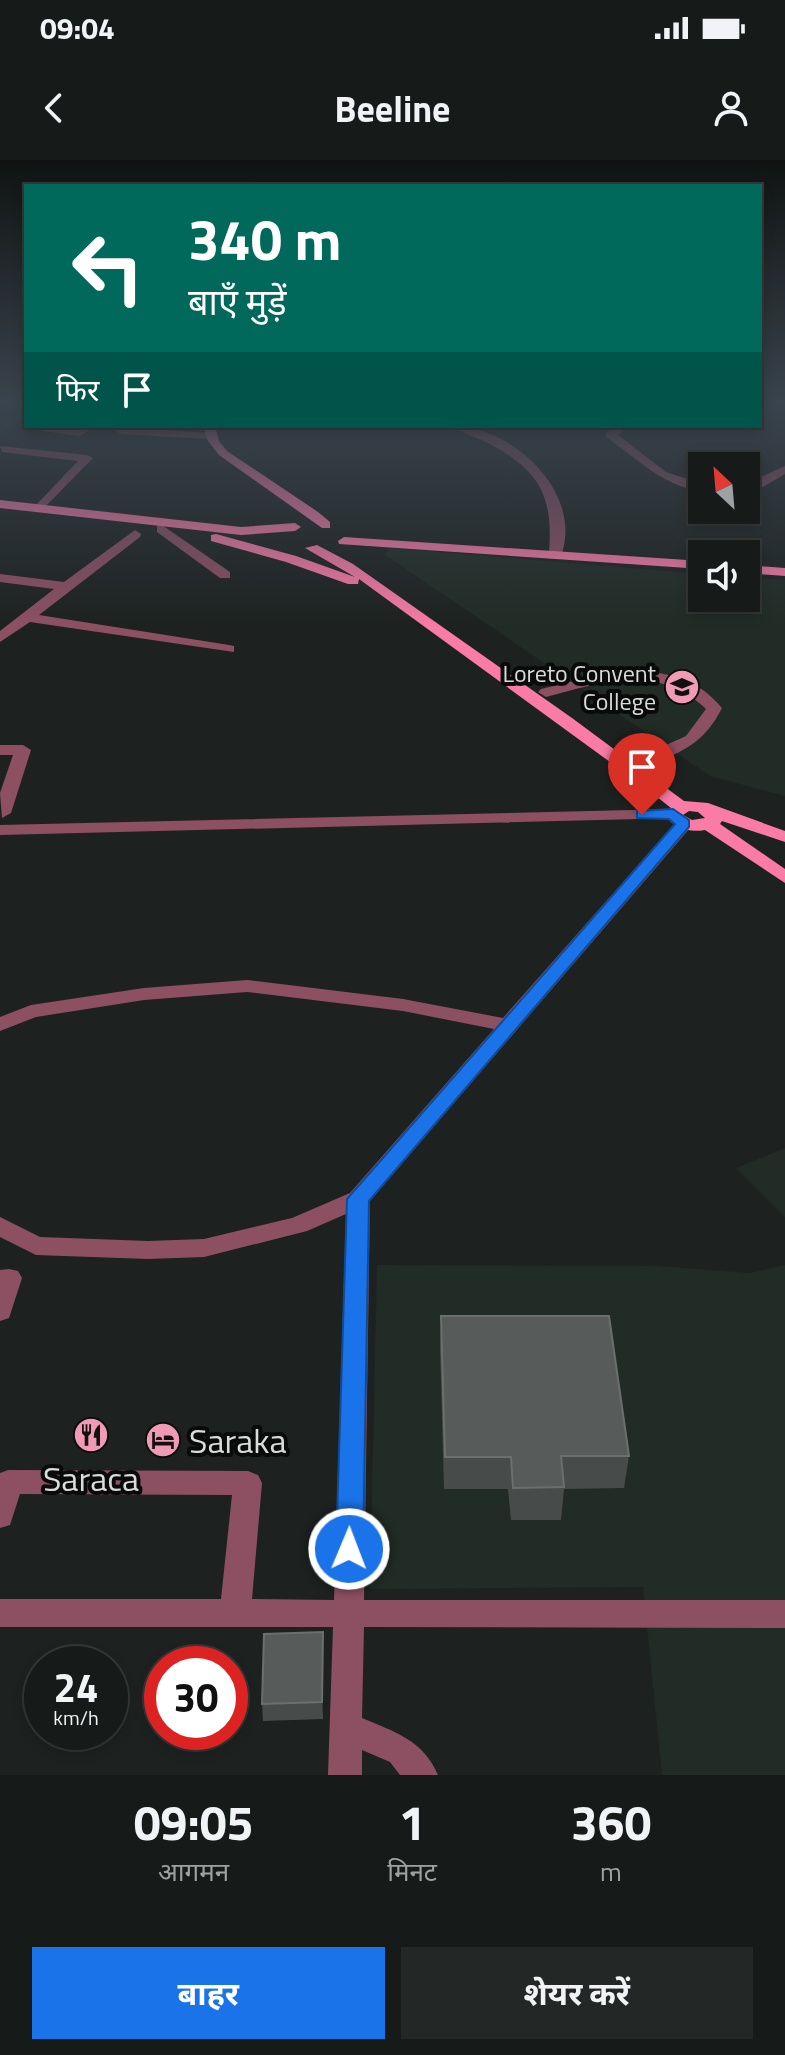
<!DOCTYPE html>
<html lang="hi">
<meta charset="utf-8">
<style>
body{margin:0;font-family:"Titillium Web","Noto Sans Devanagari",sans-serif;background:#232725;color:#f1f3f6;height:100vh;display:flex;flex-direction:column;font-size:30px;white-space:nowrap}
*{box-sizing:border-box;margin:0}
p{font-size:26px;color:#9ea1a2}
.icon{flex:none;width:44px;height:44px;fill:none;stroke:currentColor;stroke-width:2;stroke-linecap:round;stroke-linejoin:round}
.map{position:relative;height:1615px;overflow:hidden}
.panel{display:flex;flex-direction:column;background:#161a18;flex:1}
.panel>*{flex:none}
.guide{position:absolute;left:24px;top:24px;width:738px;height:244px;border-radius:0px;box-shadow:0 4px 12px #0003,0 0 0 2px #353837;background:#00695c;color:#fff;overflow:hidden}
.needle{width:52px;rotate:334deg}
.controls{position:absolute;left:688px;top:292px;display:grid;gap:16px}
.controls a{display:grid;place-items:center;width:72px;height:72px;border-radius:0px;background:#161a18;box-shadow:0 4px 12px #0003,0 0 0 2px #353837;font-size:40px}
.speed{position:absolute;left:24px;top:1486px;display:flex;gap:16px;font-size:40px;font-weight:700;text-align:center}
.speed>*{display:grid;place-content:center;width:104px;height:104px;border-radius:50%;background:#161a18;box-shadow:0 4px 12px #0003,0 0 0 2px #353837;line-height:1}
.speed small{font-size:20px;font-weight:400}
.speed .limit{border:12px solid #d22;background:#fff;color:#111}
.pin{position:absolute;display:grid;place-items:center;width:68px;height:68px;color:#fff;margin:-82px -34px;border-radius:50% 50% 50% 0;rotate:-45deg;box-shadow:0 0 8px #0007}
.pin .icon{rotate:45deg}
.me{position:absolute;width:88px;margin:-44px;rotate:1deg;stroke-linejoin:round;filter:drop-shadow(0 0 6px #0008)}
.turn{display:flex;align-items:center;gap:28px;height:168px;padding:0 32px;font-size:36px}
.turn .icon{width:104px;height:104px;stroke-width:2.5}
.turn b{display:block;font-size:56px;line-height:68px}
.then{display:flex;align-items:center;height:76px;padding:0 32px;background:#0003;gap:16px;font-size:30px}
.eta{display:flex;justify-content:space-evenly;align-items:center;height:136px;text-align:center}
.eta b{font-size:48px;font-weight:700;line-height:56px}
.action{display:flex;gap:16px;margin-top:auto;padding:16px 32px}
.action a{flex:1;height:92px;border-radius:0px;background:#1a73e8;color:#fff;font-size:32px;font-weight:700;line-height:92px;text-align:center}
.action a+a{background:#232725;color:#f1f3f6}
.status{display:flex;justify-content:space-between;align-items:center;height:56px;padding:0 40px;background:#161a18;direction:ltr}
.status svg{height:22px;fill:currentColor}
header{display:flex;justify-content:space-between;align-items:center;height:104px;padding:0 32px;background:#161a18;font-size:36px;font-weight:700}
.map>svg:first-child{display:block}
</style>
<div class="status"><b>09:04</b><svg viewBox="0 0 49 12"><path d="M0 12V9h3v3zM5 12V6h3v6zM10 12V3h3v9zM15 12V0h3v12zM26 1h20v11H26zM47 4h2v5h-2z"/></svg></div>
<header><svg class="icon" aria-label="back" viewBox="0 0 24 24"><path d="M15 5l-7 7 7 7"/></svg>Beeline<svg class="icon" aria-label="person" viewBox="0 0 24 24"><circle cx="12" cy="8" r="4"/><path d="M4 21q1-7 8-7t8 7"/></svg></header>
<div class="map">
<svg width="785" height="1615" viewBox="0 0 785 1615">
<rect width="100%" height="100%" fill="#1d2220"/>
<path fill="#212c26" d="M390 388 702 414V438H746V417L785 420V636L710 616 400 405 385 394Z
M785 988V1057L736 1008Z
M377 1105 657 1106 750 1113 785 1105V1615H662L643 1427 370 1429Z"/>
<g fill="none" stroke-linecap="round" stroke-linejoin="round">
<path stroke="#153a2b" stroke-width="4" d="M0 270 26 253"/>
<path fill="#8d5063" fill-rule="evenodd" d="M43 266 78 269 83 266H96L80 276 42 271Z
M108 266 210 273 216 276 210 279 121 274Z
M452 266C513 266 584 333 561 396L549 393C553 338 542 313 492 285 479 278 464 274 452 266Z
M616 266H630L618 275 666 312 702 324V332C658 323 641 301 606 277V273Z
M0 286 87 295 93 298 40 352 34 348 36 345 78 301 2 292Z
M785 306V314L761 328 746 332V324Z
M162 365 230 412V418H220L157 372V366Z
M135 370 141 374 140 377 39 455 229 485 234 486V492L30 462 0 482V471L54 429 0 422V414L64 422Z
M635 511C670 512 699 520 722 548 704 584 680 594 643 606L637 607 629 602 686 576 706 549C658 503 603 522 546 537L538 532 541 529 590 517Z
M0 585H23L31 590 11 653 2 658 0 633 13 595H0Z
M673 649 679 650 682 654 679 658 0 675V665Z
M684 659 693 664 690 668 370 1041 364 1440H785V1468L364 1467 362 1558C395 1572 423 1580 438 1615H400L390 1602 362 1590V1615H328L333 1467H0V1439H221L232 1335 20 1334 10 1365 0 1368V1313L8 1310 248 1311 258 1315 262 1323 252 1439 334 1440 346 1054 307 1071 204 1097 148 1099 36 1095 0 1077V1057L40 1077 148 1081 204 1079 292 1058 350 1033 494 869 403 851 247 832 144 840 36 857 0 871V857L31 845 144 828 247 820 403 839 503 858 678 660Z
M9 1109 18 1111 22 1118 9 1158 0 1161V1110Z"/>
<path fill="#f97ba6" fill-rule="evenodd" d="M203 266H215L219 281 227 291 318 352 330 362V368H322L219 295 208 281Z
M0 340 241 367 295 363 301 367 295 371 241 375 0 348Z
M216 374 296 396 355 417 305 388 317 385 353 404 572 558 684 641 708 643 785 671V682L722 661 720 664 785 709V723L705 670C688 673 674 668 664 654L671 648 647 629 359 419 358 424H348L286 402 211 381V375ZM689 651 698 652 705 658 692 660 683 655Z
M344 377 702 401V409L339 384 338 381Z
M746 405 785 408V416L746 413Z"/>
</g>
<path fill="#474c4a" d="M441 1156 629 1296 624 1328 564 1329 561 1360H511L508 1329H444L440 1188Z
M323 1472V1559L263 1561 262 1544Z"/>
<path fill="#303533" d="M323 1472V1559L322 1542Z"/>
<path fill="#575b59" stroke="#6b706e" stroke-width="2" d="M441 1156H609L629 1296H561L564 1327 513 1328 511 1297H445Z
M323 1472 322 1542 262 1544 264 1474Z"/>
<linearGradient id="sky" x2="0" y2="1"><stop stop-color="#101312"/><stop offset="0.52" stop-color="#3a444e"/><stop offset="1" stop-color="#3a444e" stop-opacity="0"/></linearGradient>
<rect width="785" height="467" fill="url(#sky)"/>
<path fill="#1a73e8" stroke="#114b97" stroke-width="2" d="M673 649 689 660V667L369 1041 363 1389 359 1398 349 1401 340 1398 336 1389 347 1039 675 664 669 659 637 658V651Z"/>
<defs>
<g id="university-disc" transform="scale(1.8)"><circle r="9.5" fill="#f09ab5" stroke="#090b0a"/><path d="M0-5L7-2L0 1L-7-2ZM-4 1L0 2.5L4 1V4Q0 6-4 4Z" fill="#111"/></g>
<g id="restaurant-disc" transform="scale(1.8)"><circle r="9.5" fill="#f09ab5" stroke="#090b0a"/><path d="M-5-6h1v4h1v-4h1v4h1v-4h1v5L-1.5 .5V6h-2V.5L-5-1ZM5-6V6H3V1.5H1.5Q1.5-4 5-6Z" fill="#111"/></g>
<g id="hotel-disc" transform="scale(1.8)"><circle r="9.5" fill="#f09ab5" stroke="#090b0a"/><path d="M-6-4.5h1.5V1H6V5H4.5V3h-9V5H-6ZM-4 0a1.8 1.8 0 1 1 3.6 0ZM.5 0V-2.5h3Q6-2.5 6 0Z" fill="#111"/></g>
</defs>
<g fill-rule="evenodd">
<use href="#university-disc" x="682" y="527"/>
<use href="#restaurant-disc" x="91" y="1275"/>
<use href="#hotel-disc" x="163" y="1280"/>
</g>
<g text-anchor="middle" dominant-baseline="central" stroke-width="8" stroke-linejoin="round" paint-order="stroke">
<g font-size="24" fill="#d9dcda" stroke="#090b0a" text-anchor="end">
<text x="656" y="513">Loreto Convent<tspan x="656" dy="28">College</tspan></text>
</g>
<g font-size="34" fill="#d9dcda" stroke="#090b0a" text-anchor="start">
<text x="189" y="1280">Saraka</text>
<text x="91" y="1318" text-anchor="middle">Saraca</text>
</g>
</g>
</svg>
<div class="controls">
<a><svg class="needle" viewBox="-14 -14 28 28"><path d="M0-13l5 13h-10z" fill="#e53935"/><path d="M0 13l5-13h-10z" fill="#9ea1a2"/></svg></a>
<a><svg class="icon" aria-label="sound" viewBox="0 0 24 24"><path d="M4 9h4l5-4v14l-5-4H4zM17 9q2 3 0 6"/></svg></a>
</div>
<div class="speed"><div>24<small>km/h</small></div><div class="limit">30</div></div>
<div class="pin" style="left:642px;top:655px;background:#d93025"><svg class="icon" aria-label="arrive" viewBox="0 0 24 24"><path d="M6 21V4h12l-3 4 3 4H6"/></svg></div>
<svg class="me" style="left:349px;top:1389px" viewBox="-20 -20 40 40"><circle r="17" fill="#1a73e8" stroke="#fff" stroke-width="3"/><path d="M0-11L8 9 0 5-8 9z" fill="#fff"/></svg>
<div class="guide">
<div class="turn"><svg class="icon" aria-label="left" viewBox="0 0 24 24"><path d="M17 20v-9H6M10 6l-5 5 5 5"/></svg><div><b>340 m</b>बाएँ मुड़ें</div></div>
<div class="then">फिर<svg class="icon" aria-label="arrive" viewBox="0 0 24 24"><path d="M6 21V4h12l-3 4 3 4H6"/></svg></div>
</div>
</div>
<section class="panel">
<div class="eta">
<div><b>09:05</b><p>आगमन</p></div>
<div><b>1</b><p>मिनट</p></div>
<div><b>360</b><p>m</p></div>
</div>
<div class="action"><a>बाहर</a><a>शेयर करें</a></div>
</section>
